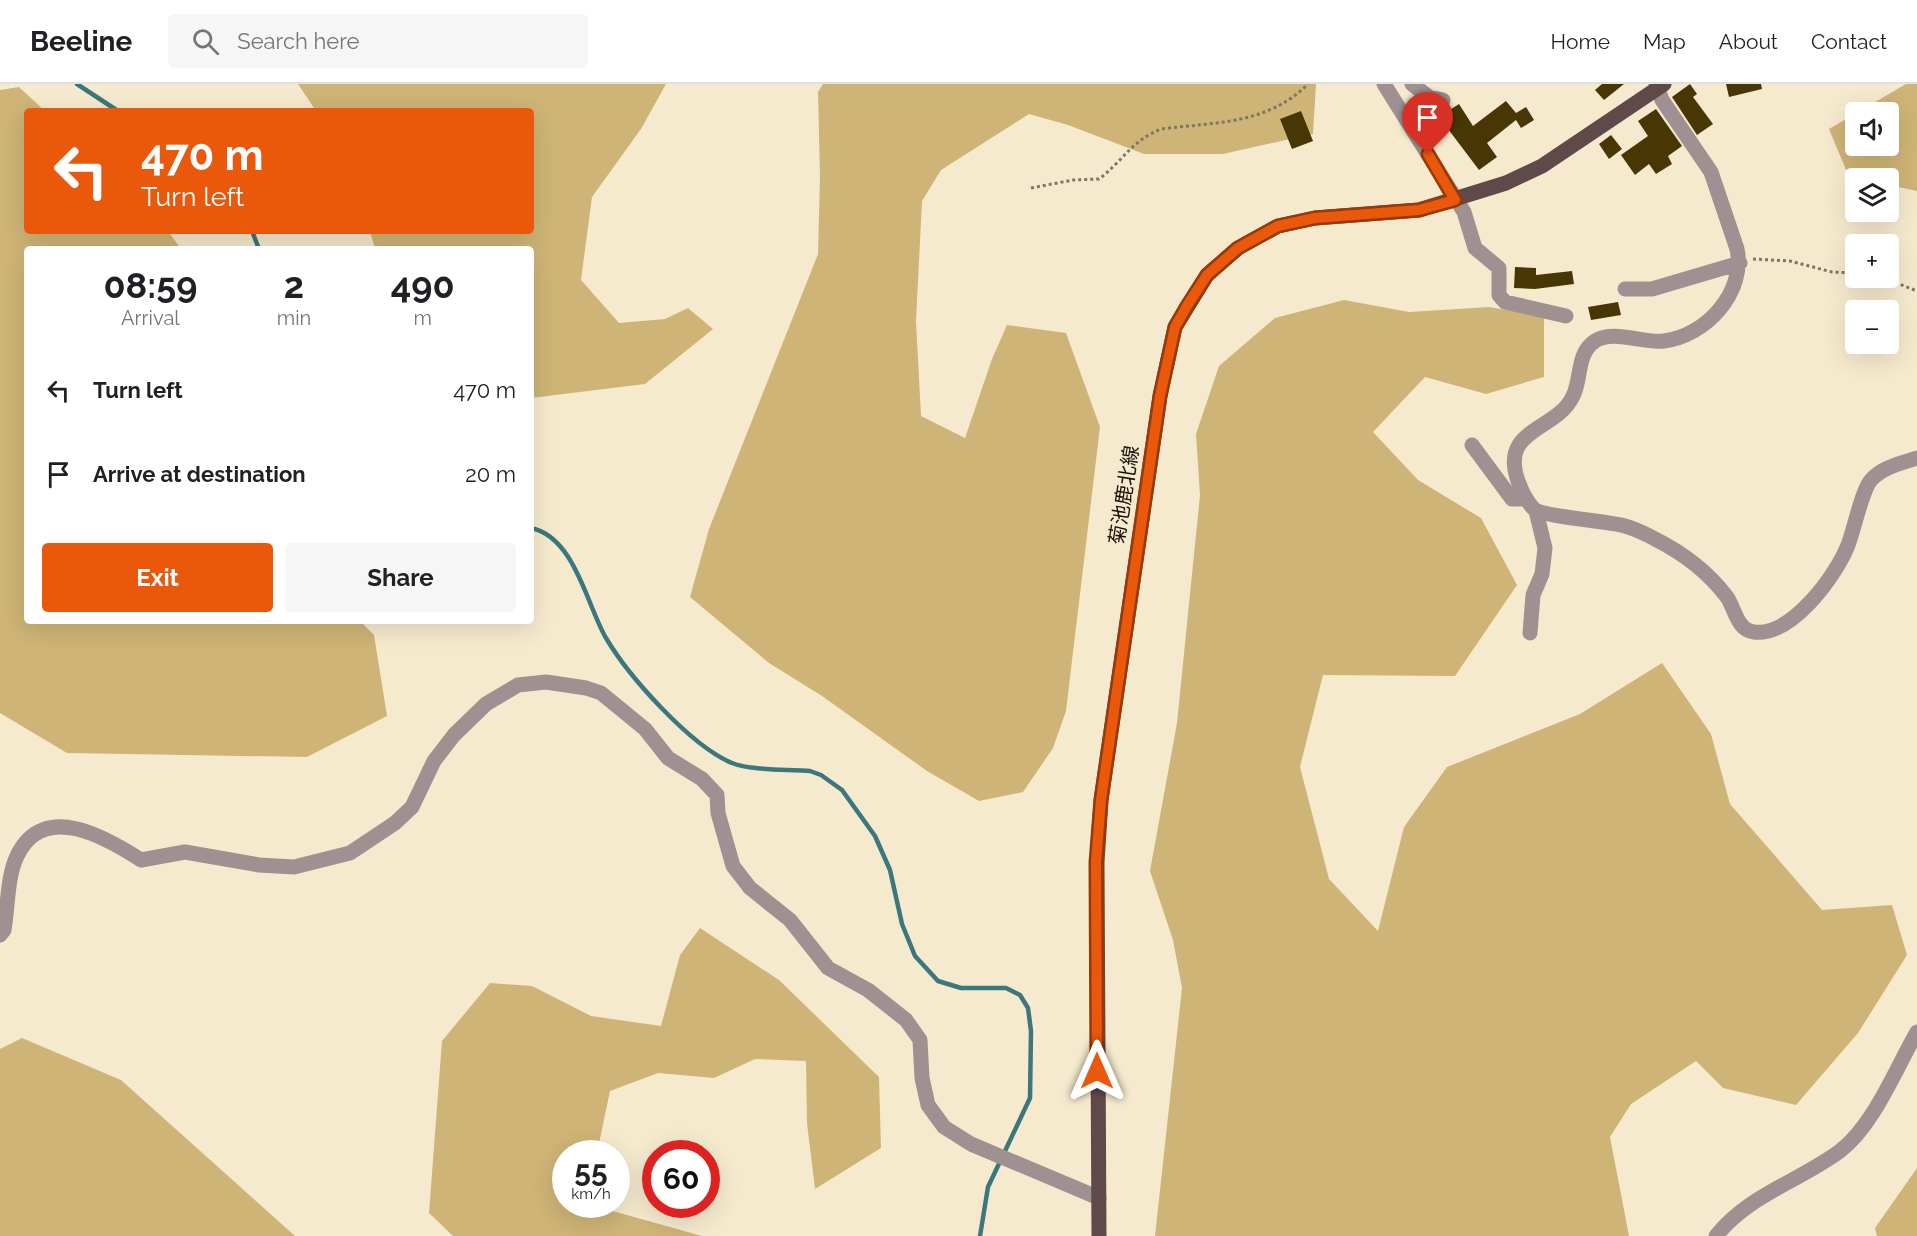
<!DOCTYPE html>
<meta charset="utf-8">
<style>
body{margin:0;font-family:Raleway,"Noto Sans JP",sans-serif;background:#f6f6f6;color:#202124;height:100vh;display:flex;flex-direction:column;font-size:22px;white-space:nowrap}
*{box-sizing:border-box;margin:0}
p{font-size:20px;color:#757577}
.icon{flex:none;width:33px;height:33px;fill:none;stroke:currentColor;stroke-width:2;stroke-linecap:round;stroke-linejoin:round}
.map{position:relative;flex:1;overflow:hidden}
.panel{position:absolute;left:24px;top:162px;width:510px;height:378px;display:flex;flex-direction:column;background:#fff;border-radius:6px;box-shadow:0 6px 24px #0002}
.panel>*{flex:none}
.top-card{position:absolute;left:24px;top:24px;width:510px;height:126px;border-radius:6px;box-shadow:0 6px 24px #0002;background:#ea580c;color:#fff;overflow:hidden}
.tools{position:absolute;left:1845px;top:18px;display:grid;gap:12px}
.tools a{display:grid;place-items:center;width:54px;height:54px;border-radius:6px;background:#fff;box-shadow:0 6px 24px #0002;font-size:30px}
.speed{position:absolute;left:552px;top:1056px;display:flex;gap:12px;font-size:30px;font-weight:700;text-align:center}
.speed>*{display:grid;place-content:center;width:78px;height:78px;border-radius:50%;background:#fff;box-shadow:0 6px 24px #0002;line-height:1}
.speed small{font-size:15px;font-weight:400}
.speed .limit{border:9px solid #d22;background:#fff;color:#111}
.pin{position:absolute;display:grid;place-items:center;width:51px;height:51px;color:#fff;margin:-62px -26px;border-radius:50% 50% 50% 0;rotate:-45deg;box-shadow:0 0 6px #0007}
.pin .icon{rotate:45deg}
.me{position:absolute;width:66px;margin:-33px;rotate:0deg;stroke-linejoin:round;filter:drop-shadow(0 0 4px #0008)}
.turn{display:flex;align-items:center;gap:21px;height:126px;padding:0 18px;font-size:27px}
.turn .icon{width:78px;height:78px;stroke-width:2.5}
.turn b{display:block;font-size:42px;line-height:51px}
.eta{display:flex;justify-content:space-evenly;align-items:center;height:102px;text-align:center}
.eta b{font-size:36px;font-weight:700;line-height:42px}
.action{display:flex;gap:12px;margin-top:auto;padding:12px 18px}
.action a{flex:1;height:69px;border-radius:6px;background:#ea580c;color:#fff;font-size:24px;font-weight:700;line-height:69px;text-align:center}
.action a+a{background:#f6f6f6;color:#202124}
ul{padding:0;list-style:none}
li{display:flex;align-items:center;gap:18px;height:84px;padding:0 18px}
li div{flex:1}
li b{display:block;font-size:22px}
li em{font-style:normal}
header{display:flex;align-items:center;gap:36px;box-sizing:border-box;height:84px;padding:0 30px;background:#fff;border-bottom:2px solid #e0e0e0}
header strong{font-size:28px}
nav{display:flex;gap:33px;margin-inline-start:auto;font-size:21px}
.search{width:420px;height:54px;background:#f6f6f6;display:flex;align-items:center;gap:15px;box-sizing:border-box;padding:0 21px;border-radius:6px;color:#757577;font-size:22px}
.map>svg:first-child{display:block}
</style>
<header>
<strong>Beeline</strong>
<div class="search"><svg class="icon" aria-label="search" viewBox="0 0 24 24"><circle cx="10" cy="10" r="6"/><path d="M15 15l6 6"/></svg>Search here</div>
<nav><a>Home</a><a>Map</a><a>About</a><a>Contact</a></nav>
</header>
<div class="map">
<svg width="1917" height="1152" viewBox="0 0 1917 1152">
<rect width="100%" height="100%" fill="#f6eace"/>
<path fill="#ceb476" d="M298 0H666L641 45 592 113 581 196 619 239 665 235 688 224 713 245 645 300 531 314V165H375L370 147H531V27H316Z
M823 0H1316L1313 50 1223 70H1144L1068 41 1029 30 941 86 922 117 916 237 921 332 965 354 992 275 1007 241 1066 249 1100 343 1066 627 1053 664 1023 708 979 717 927 687 822 612 769 579 690 513 709 445 818 170 820 93 818 8Z
M1906 0H1917V107L1889 101 1888 94 1849 93 1829 45 1855 30 1856 62H1888V28H1858Z
M19 3 45 27H27V147H168L181 165H27V537H360L374 551 387 632 307 673 67 669 0 629V6Z
M1344 216 1409 228 1489 223 1544 232V293L1486 310 1425 293 1373 348 1418 396 1481 434 1517 501 1455 592 1323 591 1300 683 1329 795 1378 847 1404 743 1447 683 1580 630 1662 579 1711 650 1730 720 1822 826 1892 821 1907 871 1858 949 1796 1021 1723 1004 1696 977 1631 1020 1610 1053 1629 1152H1155L1182 904 1173 856 1150 787 1177 639 1200 411 1196 350 1219 282 1275 234Z
M700 844 779 896 879 993 881 1064 815 1105 807 1039 806 977 755 975 714 994 658 989 610 1007 597 1069 566 1070V1120L607 1121 609 1126 702 1152H453L429 1129 442 957 490 899 532 902 591 932 661 942 680 871Z
M22 954 121 996 295 1152H0V965Z
M1917 1084V1152H1877L1875 1144Z"/>
<g fill="none" stroke-linecap="round" stroke-linejoin="round">
<path stroke="#3b777c" stroke-width="4.5" d="M77 0 118 27
M252 147 259 165
M531 444C575 453 587 522 606 554 629 593 691 662 732 679 751 687 789 685 810 687L821 691 842 706 875 752 890 786 902 840 915 872 938 897 961 904H1006L1020 911 1028 924 1031 947 1030 1014 988 1103 980 1152"/>
</g>
<path fill="#483604" d="M1602 0H1624L1604 16 1595 6Z
M1690 0 1697 10 1693 13 1713 40 1697 51 1672 13Z
M1726 0H1761L1762 5 1729 13Z
M1506 17 1516 29 1526 23 1534 36 1521 44 1516 36 1487 59 1497 73 1479 86 1439 33 1459 20 1473 42Z
M1656 25 1682 62 1668 72 1672 80 1656 90 1649 80 1635 91 1621 71 1648 52 1638 37Z
M1301 27 1313 57 1292 65 1280 35Z
M1611 51 1622 65 1609 75 1599 60Z
M1515 183 1536 184V191L1572 187 1574 200 1535 205 1514 204Z
M1618 218 1621 231 1591 236 1588 223Z"/>
<g fill="none" stroke-linecap="round" stroke-linejoin="round">
<path stroke="#7e7664" stroke-width="3" stroke-dasharray="3 3" stroke-linecap="butt" d="M1031 104 1073 96 1099 95C1123 77 1131 57 1161 45 1215 38 1267 41 1308 0
M1753 175 1790 177 1832 188 1856 189
M1884 194 1917 207"/>
<path stroke="#9f9191" stroke-width="15" d="M1384 0 1464 128 1475 164 1499 184V211L1505 218 1566 232
M1412 0 1429 13 1443 16
M1656 0 1662 16 1711 88 1737 165C1746 208 1706 252 1664 257 1644 260 1614 245 1595 257 1576 270 1582 294 1573 312 1557 347 1499 344 1518 397 1522 408 1526 417 1534 425 1544 433 1608 437 1625 442 1635 445 1646 450 1655 455 1683 469 1708 488 1727 513 1735 525 1737 546 1754 548 1791 553 1836 492 1848 461 1854 446 1862 406 1871 396 1882 383 1902 379 1917 374
M1625 205H1652L1740 179
M1472 361 1512 415H1526
M1530 549 1533 511 1542 490 1545 464 1536 427
M0 851 4 846C8 823 7 793 17 772 43 716 107 754 141 776L185 768 259 781 294 783 350 769 395 739 412 723 434 677 454 651 486 620 518 601 546 598 586 604 601 609 645 645 668 674 702 695 717 711 718 729 733 782 750 804 790 836 828 884 868 906 906 936 920 956 922 994 928 1021 944 1043 971 1060 1099 1114
M1716 1152C1750 1110 1798 1098 1840 1067 1874 1041 1896 984 1917 948"/>
<path stroke="#604949" stroke-width="15" d="M1099 1152 1097 778 1101 716 1160 312 1175 243 1207 191 1238 164 1278 142 1315 134 1419 126 1506 99 1542 82 1664 0"/>
</g>
<g fill="none" stroke-linecap="round" stroke-linejoin="round">
<g stroke="#983908" stroke-width="15">
<path id="route" d="M1097 987 1096 778 1101 716 1160 312 1175 243 1187 222 1207 191 1238 164 1278 142 1315 134 1419 126 1455 116 1428 70"/>
</g>
<use href="#route" stroke="#ea580c" stroke-width="10"/>
</g>
<g text-anchor="middle" dominant-baseline="central" stroke-width="6" stroke-linejoin="round" paint-order="stroke">
<g font-size="20" fill="#151107" stroke="#f6eace">
<text transform="translate(1124 411) rotate(-81)">菊池鹿北線</text>
</g>
</g>
</svg>
<div class="tools">
<a><svg class="icon" aria-label="sound" viewBox="0 0 24 24"><path d="M4 9h4l5-4v14l-5-4H4zM17 9q2 3 0 6"/></svg></a>
<a><svg class="icon" aria-label="layers" viewBox="0 0 24 24"><path d="M12 4l9 5-9 5-9-5zM3 14l9 5 9-5"/></svg></a>
<a>+</a>
<a>−</a>
</div>
<div class="speed"><div>55<small>km/h</small></div><div class="limit">60</div></div>
<div class="pin" style="left:1428px;top:70px;background:#d93025"><svg class="icon" aria-label="arrive" viewBox="0 0 24 24"><path d="M6 21V4h12l-3 4 3 4H6"/></svg></div>
<svg class="me" style="left:1097px;top:987px" viewBox="-20 -20 40 40"><path d="M0-17L14 15 0 8-14 15z" fill="#ea580c" stroke="#fff" stroke-width="4"/></svg>
<div class="top-card">
<div class="turn"><svg class="icon" aria-label="left" viewBox="0 0 24 24"><path d="M17 20v-9H6M10 6l-5 5 5 5"/></svg><div><b>470 m</b>Turn left</div></div>
</div>
<section class="panel">
<div class="eta">
<div><b>08:59</b><p>Arrival</p></div>
<div><b>2</b><p>min</p></div>
<div><b>490</b><p>m</p></div>
</div>
<ul>
<li><svg class="icon" aria-label="left" viewBox="0 0 24 24"><path d="M17 20v-9H6M10 6l-5 5 5 5"/></svg><div><b>Turn left</b></div><em>470 m</em></li>
<li><svg class="icon" aria-label="arrive" viewBox="0 0 24 24"><path d="M6 21V4h12l-3 4 3 4H6"/></svg><div><b>Arrive at destination</b></div><em>20 m</em></li>
</ul>
<div class="action"><a>Exit</a><a>Share</a></div>
</section>
</div>
